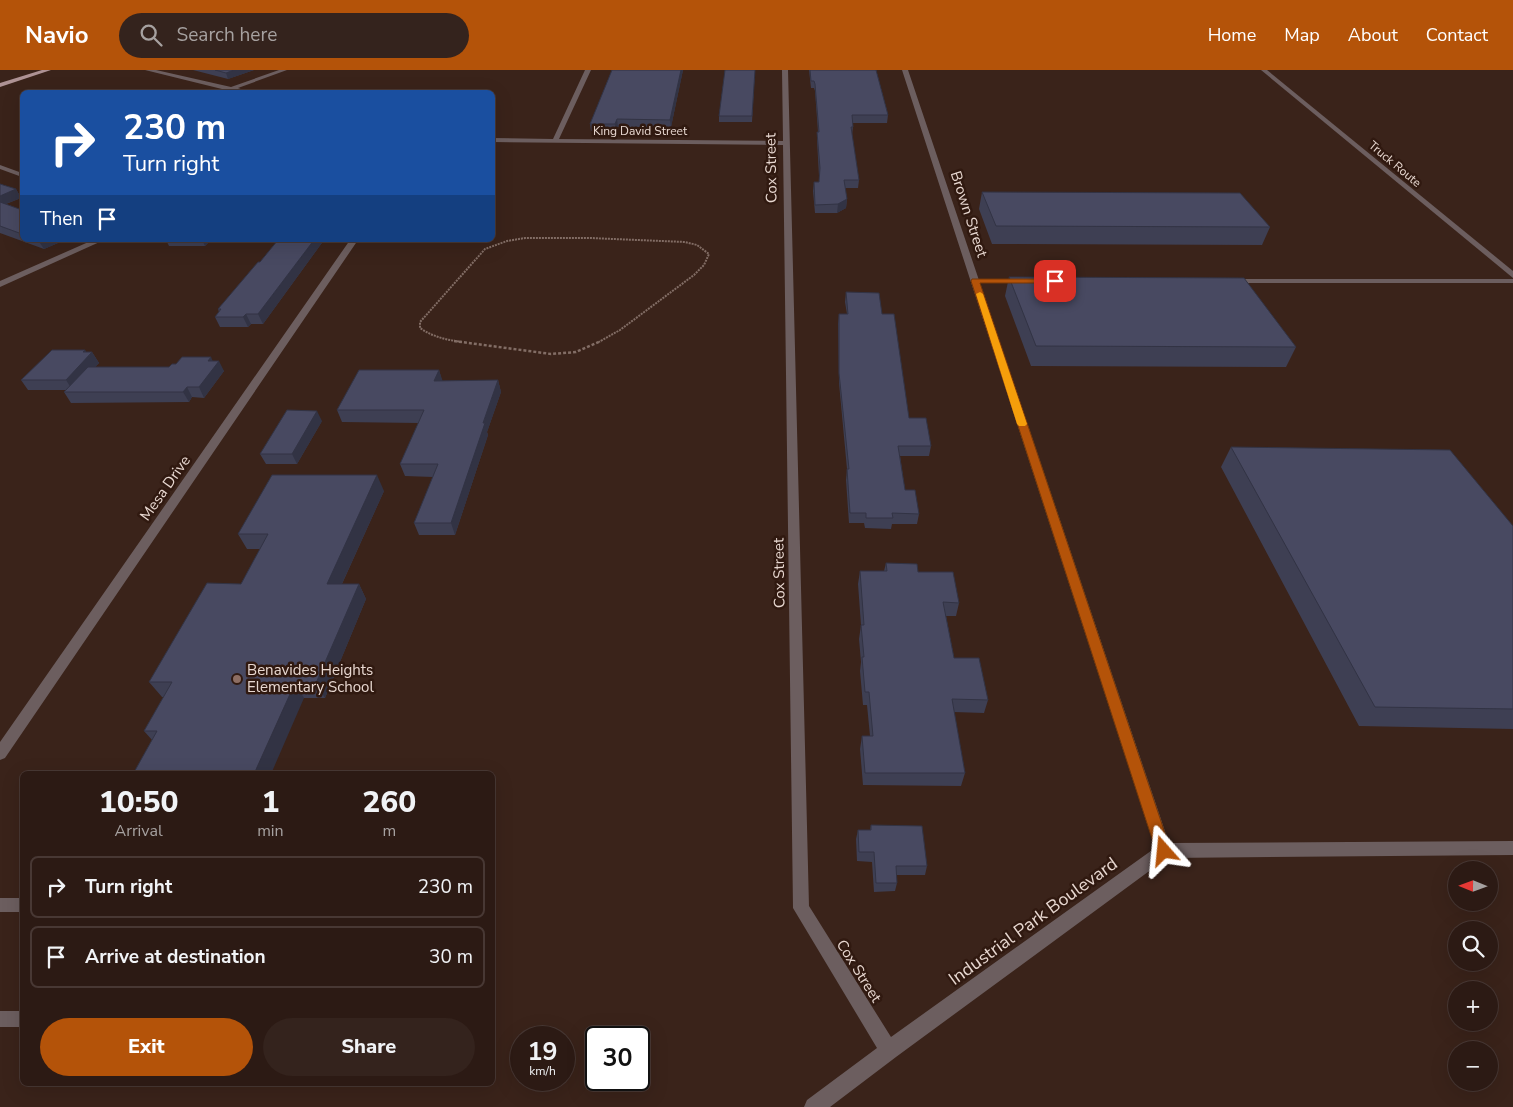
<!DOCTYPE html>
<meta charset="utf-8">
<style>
body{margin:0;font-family:"Nunito Sans",sans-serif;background:#34231d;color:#f1f3f6;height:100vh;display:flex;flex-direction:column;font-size:19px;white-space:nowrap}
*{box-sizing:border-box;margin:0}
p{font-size:16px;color:#a6a1a0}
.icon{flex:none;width:28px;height:28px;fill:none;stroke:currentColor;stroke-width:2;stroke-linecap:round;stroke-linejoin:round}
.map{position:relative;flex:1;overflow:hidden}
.details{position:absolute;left:20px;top:701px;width:475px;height:315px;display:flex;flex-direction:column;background:#2c1a14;border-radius:8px;box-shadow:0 5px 20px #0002,0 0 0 1px #483834}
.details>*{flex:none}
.banner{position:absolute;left:20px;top:20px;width:475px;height:152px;border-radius:8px;box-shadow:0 5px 20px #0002,0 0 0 1px #483834;background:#1a4fa0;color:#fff;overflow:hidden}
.needle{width:32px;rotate:271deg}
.tools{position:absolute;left:1448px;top:791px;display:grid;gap:10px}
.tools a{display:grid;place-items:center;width:50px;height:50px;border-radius:50%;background:#2c1a14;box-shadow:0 5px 20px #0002,0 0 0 1px #483834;font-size:25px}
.speed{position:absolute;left:510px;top:956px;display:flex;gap:10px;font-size:25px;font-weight:700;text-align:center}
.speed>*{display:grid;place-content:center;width:65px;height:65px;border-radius:50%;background:#2c1a14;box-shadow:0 5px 20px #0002,0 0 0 1px #483834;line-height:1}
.speed small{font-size:12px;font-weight:400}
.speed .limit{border:2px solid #111;border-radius:8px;background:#fff;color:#111}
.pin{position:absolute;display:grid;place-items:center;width:42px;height:42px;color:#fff;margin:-21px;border-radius:10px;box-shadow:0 2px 8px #0006}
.me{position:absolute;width:55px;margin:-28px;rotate:342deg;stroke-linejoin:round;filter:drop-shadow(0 0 4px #0008)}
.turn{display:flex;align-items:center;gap:18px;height:105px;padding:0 20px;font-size:22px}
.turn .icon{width:65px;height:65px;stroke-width:2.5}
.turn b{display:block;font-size:35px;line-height:42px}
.then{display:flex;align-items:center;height:48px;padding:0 20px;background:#0003;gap:10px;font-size:19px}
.eta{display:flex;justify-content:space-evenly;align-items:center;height:85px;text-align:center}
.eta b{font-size:30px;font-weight:800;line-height:35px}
.primary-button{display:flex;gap:10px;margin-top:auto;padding:10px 20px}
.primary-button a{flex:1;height:58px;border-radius:30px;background:#b45309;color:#fff;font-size:20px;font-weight:800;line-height:58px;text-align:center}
.primary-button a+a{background:#34231d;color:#f1f3f6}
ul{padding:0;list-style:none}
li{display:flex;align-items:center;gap:15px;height:62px;margin:0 10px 8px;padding:0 10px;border:2px solid #483834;border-radius:8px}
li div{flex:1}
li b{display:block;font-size:19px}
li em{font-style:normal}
header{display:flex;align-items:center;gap:30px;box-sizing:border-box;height:70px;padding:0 25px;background:#b45309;color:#fff}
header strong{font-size:24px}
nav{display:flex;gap:28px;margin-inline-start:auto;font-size:18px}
.search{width:350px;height:45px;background:#34231d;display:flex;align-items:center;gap:12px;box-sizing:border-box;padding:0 18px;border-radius:28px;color:#a6a1a0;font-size:19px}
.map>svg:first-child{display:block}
</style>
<header>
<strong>Navio</strong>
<div class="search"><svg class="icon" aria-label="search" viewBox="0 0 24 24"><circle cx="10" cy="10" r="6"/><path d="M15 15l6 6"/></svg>Search here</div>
<nav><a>Home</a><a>Map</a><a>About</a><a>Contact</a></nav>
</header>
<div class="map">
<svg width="1513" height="1037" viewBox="0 0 1513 1037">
<rect width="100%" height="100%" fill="#3a231a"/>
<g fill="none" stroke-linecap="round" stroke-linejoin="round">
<path stroke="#826d65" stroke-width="2" stroke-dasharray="2 1" stroke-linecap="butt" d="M462 272C447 270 433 267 420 258V252L485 179 507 171 525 168H590L685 172 697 175 709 184 704 195 694 205 620 260 599 272"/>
<path stroke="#826d65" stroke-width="2.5" stroke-dasharray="3 2" stroke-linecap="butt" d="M454 271 551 284 576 282 601 271"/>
<path fill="#6c5e5f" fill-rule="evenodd" d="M972 209H1024L1028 211 1024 213H975L971 211Z
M1229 209H1513V213H1232L1228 211Z
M0 828H22V842H0Z
M0 941H22V957H0Z"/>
<path fill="#6c5e5f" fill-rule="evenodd" d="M145 0H156L231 17 279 0H287L238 18 249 22 230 21Z
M585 0H591L559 69 783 71 782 0H788L809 836 891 967 1155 778 902 0H908L1169 773 1513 771V785L1167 788 896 987 830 1037H804L807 1030 877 978 793 838 783 75 492 72V68L553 69Z
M0 95 22 103V107L0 99Z
M93 170H104L0 217V211Z
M350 170H358L5 688 0 690V672Z"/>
<path fill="#6c5e5f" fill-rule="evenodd" d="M1261 0H1267L1513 201V208Z"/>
<path fill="#ae9294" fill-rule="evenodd" d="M42 0H51L0 17V13Z"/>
</g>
<path fill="#3e3f53" d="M193 0H254L228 9Z
M612 0H683L671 57H618L616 62 591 61 590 54Z
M725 0H755L752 52H719V46Z
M809 0H876L888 45 887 53H853V57L852 65 859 110 858 118H845L847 129 846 138 837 143H815L813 121 814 112H819V106L817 70V62H818L815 21 814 18H811Z
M0 114 16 119 21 128 6 134 22 140V170H65L44 179 0 163Z
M982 122 1270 157 1262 175 992 174 979 139Z
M166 170H211L205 176H169Z
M278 170H324L263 254H251L248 257H220L215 247 219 242 218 239 260 192Z
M1009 207 1296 277 1286 297 1031 296 1005 226Z
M846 222 882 244 909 348 931 376 929 386H900L905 420 919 444 917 454H892L891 459 865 458 864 453H849L846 410 847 399 839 313 838 254 839 244H847L845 232Z
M85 280 86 282H92L99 293 95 297H169L176 294 212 291 224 301 204 328 192 327 189 332 71 333 64 322 66 320H28L21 310Z
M439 300 442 311 498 310 501 322 487 362 488 365 455 465H419L414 453 433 407 405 406 400 394 419 353 342 352 337 340Z
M322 351 297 394H266L260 384Z
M1231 377 1513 456V659L1359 656 1221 397Z
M384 421 342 514H359L366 529 325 628H304L152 670 144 661 164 627H162L149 612 241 514 260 479H247L238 464Z
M886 493 918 502 959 533 956 546H946L954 588 988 630 984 643 954 642 965 703 961 716 863 715 860 679 862 666H870L867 635H863L860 601 861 592 859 569 861 555 858 514 860 501H884Z
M871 755 927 796 925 805H896L897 813 895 821 874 822 872 792 857 791 856 769 858 760H870Z"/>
<path fill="#323344" d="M234 0H254L228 9 226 3Z
M681 0H683L671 57 670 50Z
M617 49 618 57 616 62 615 54Z
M16 119 21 128 0 136V126Z
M847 129 846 138 837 143 838 134Z
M38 170H65L44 179Z
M202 170H211L205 176Z
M314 170H324L263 254 258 244Z
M246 244 251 254 248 257 243 247Z
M85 280 89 286 92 282 99 293 73 321 66 310 83 282Z
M211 287 215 296 219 291 224 301 204 328 199 317 208 291Z
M439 300 443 312 434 311Z
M498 310 501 322 487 362 488 365 455 465 451 453 483 353Z
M187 317 192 327 189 332 183 322Z
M317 341 322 351 297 394 292 384Z
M377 405 384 421 335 529 327 514Z
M359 514 366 529 325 628 316 613Z
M295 613 304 628 271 704H254Z"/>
<path fill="#484961" stroke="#323344" d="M215 0H234L226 3Z
M612 0H681L670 50 617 49 615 54H590Z
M725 0H755L752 46H719Z
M810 0H876L888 45H852L853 57H851L859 110H844L847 129 838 134 815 135 814 112H819L820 98 817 62H819L815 14 814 11H811Z
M0 114 16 119 0 126Z
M982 122 1240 123 1270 157 996 156Z
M0 132 22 140V164L0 156Z
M278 170H314L258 244H246L243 247H215L221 239H218L258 192H260Z
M1009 207 1244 208 1296 277 1036 276Z
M846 222 879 223 882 244H894L909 348H926L931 376H898L905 420H915L919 444 892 443 893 448H866V443H850L847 399H849L839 303V244H848Z
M52 280H85L83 282H92L66 310H21Z
M182 287H211L208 291H219L199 317H187L183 322H64L88 297H169L172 294H176Z
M359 300H439L434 311 498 310 483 353H485L451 453H414L438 394H400L424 340H337Z
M287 340 317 341 292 384H260Z
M1231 377 1450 380 1513 456V639L1375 637Z
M272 405H377L327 514H359L316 613H295L254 704H133L157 661H144L172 612H149L207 513 241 514 268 464H238Z
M886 493 917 494 918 502H953L959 533 943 532 954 588H979L988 630 952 629 965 703H865L862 666H873L869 622H865L862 587H864L861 555H864L860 501H887Z
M871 755 922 756 927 796H896L897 813H876L874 782H859L858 760H871Z"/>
<path fill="#b45309" stroke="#753606" d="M972 209H1055L1059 211 1055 213H980L1171 781 1169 786 1164 788 1158 786 1156 781 971 211Z"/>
<path fill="#f59e0b" d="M980 222 983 224 1027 354 1025 356H1019L1017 354 976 224Z"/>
<circle fill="#8d6e63" stroke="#301910" stroke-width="2" cx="237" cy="609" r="5"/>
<g text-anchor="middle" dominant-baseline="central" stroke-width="5" stroke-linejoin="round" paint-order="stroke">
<g font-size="12" fill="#e8d8d1" stroke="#301910">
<text x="640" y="61">King David Street</text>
<text transform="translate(1395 94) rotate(40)">Truck Route</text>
</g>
<g font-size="15" fill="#e8d8d1" stroke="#301910">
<text transform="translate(771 98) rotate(-91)">Cox Street</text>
<text transform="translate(969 144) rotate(72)">Brown Street</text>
<text transform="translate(165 418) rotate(-55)">Mesa Drive</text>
<text transform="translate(779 503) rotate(-91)">Cox Street</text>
<text transform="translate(859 901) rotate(58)">Cox Street</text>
</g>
<g font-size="15" fill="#e8d8d1" stroke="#301910" text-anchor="start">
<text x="247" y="600">Benavides Heights<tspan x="247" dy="17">Elementary School</tspan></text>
</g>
<g font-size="18" fill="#e8d8d1" stroke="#301910">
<text transform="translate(1033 851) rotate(-36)">Industrial Park Boulevard</text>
</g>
</g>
</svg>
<div class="tools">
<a><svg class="needle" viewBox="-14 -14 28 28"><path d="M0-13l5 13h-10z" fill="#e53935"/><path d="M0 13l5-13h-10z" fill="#a6a1a0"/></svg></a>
<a><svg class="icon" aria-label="search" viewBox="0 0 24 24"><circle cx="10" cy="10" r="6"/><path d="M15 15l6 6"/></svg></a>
<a>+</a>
<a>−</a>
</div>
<div class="speed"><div>19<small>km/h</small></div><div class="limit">30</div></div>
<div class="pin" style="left:1055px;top:211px;background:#d93025"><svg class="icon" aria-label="arrive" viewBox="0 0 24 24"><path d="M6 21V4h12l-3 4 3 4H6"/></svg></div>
<svg class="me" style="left:1164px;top:781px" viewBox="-20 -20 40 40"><path d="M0-17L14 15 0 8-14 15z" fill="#b45309" stroke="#fff" stroke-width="4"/></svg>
<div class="banner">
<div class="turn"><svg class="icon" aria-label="right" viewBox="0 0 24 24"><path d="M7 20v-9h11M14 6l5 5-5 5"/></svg><div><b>230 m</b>Turn right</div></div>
<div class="then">Then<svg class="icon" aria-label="arrive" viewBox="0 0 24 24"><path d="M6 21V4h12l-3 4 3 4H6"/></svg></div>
</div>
<section class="details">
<div class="eta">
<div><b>10:50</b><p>Arrival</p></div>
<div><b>1</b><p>min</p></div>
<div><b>260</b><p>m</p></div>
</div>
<ul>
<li><svg class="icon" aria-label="right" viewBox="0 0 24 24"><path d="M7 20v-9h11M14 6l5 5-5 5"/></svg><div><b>Turn right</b></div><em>230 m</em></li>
<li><svg class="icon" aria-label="arrive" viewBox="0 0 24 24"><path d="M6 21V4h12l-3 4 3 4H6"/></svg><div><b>Arrive at destination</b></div><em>30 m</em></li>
</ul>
<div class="primary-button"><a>Exit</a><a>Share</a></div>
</section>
</div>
